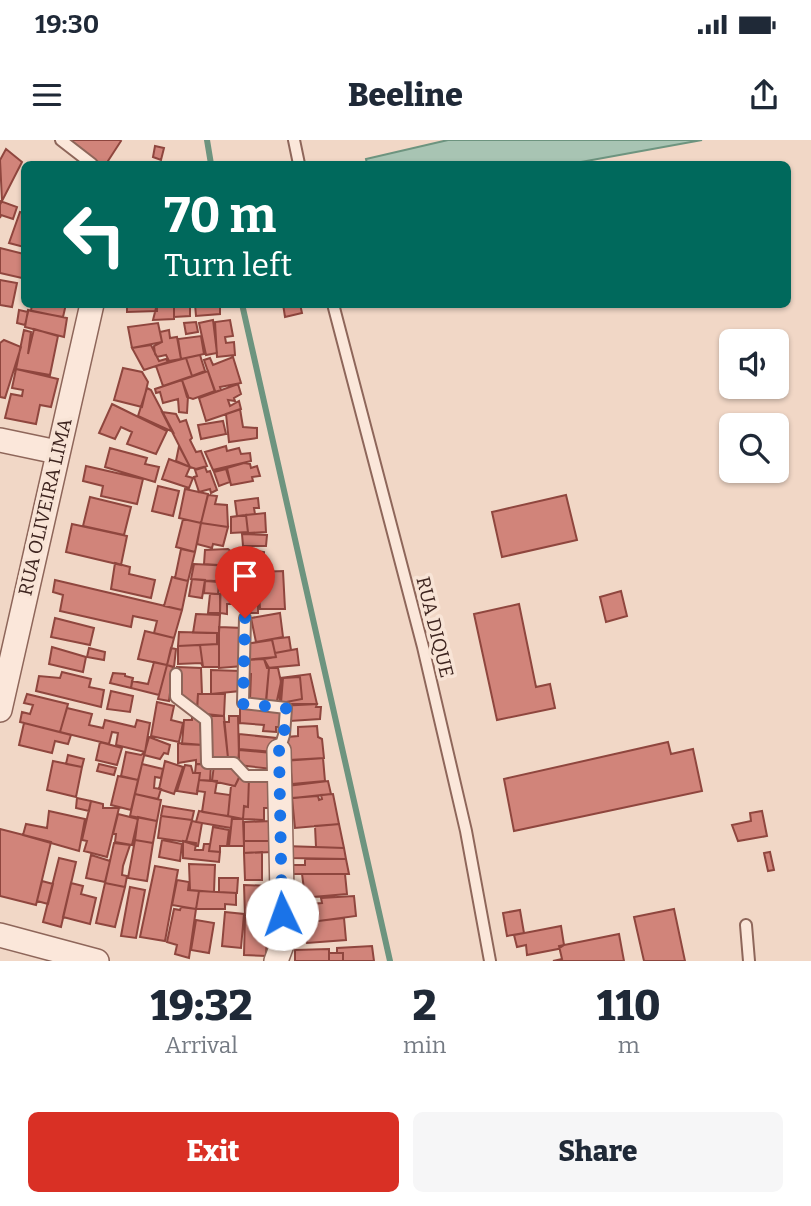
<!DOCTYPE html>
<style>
body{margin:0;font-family:Bitter,serif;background:#f6f6f7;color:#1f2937;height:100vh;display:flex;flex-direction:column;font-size:26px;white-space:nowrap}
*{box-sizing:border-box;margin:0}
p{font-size:23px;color:#747a83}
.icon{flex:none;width:38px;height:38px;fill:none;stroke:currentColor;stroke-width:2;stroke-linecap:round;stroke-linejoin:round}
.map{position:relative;height:821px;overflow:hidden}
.drawer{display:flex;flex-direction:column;background:#fff;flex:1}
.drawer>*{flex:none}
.top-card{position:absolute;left:21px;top:21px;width:770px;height:147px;border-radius:10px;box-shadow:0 2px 5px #0004;background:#00695c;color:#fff;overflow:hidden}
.buttons{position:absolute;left:719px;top:189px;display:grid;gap:14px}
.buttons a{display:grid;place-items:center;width:70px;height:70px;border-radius:10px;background:#fff;box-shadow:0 2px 5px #0004;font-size:35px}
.pin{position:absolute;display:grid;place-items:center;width:60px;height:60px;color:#fff;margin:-72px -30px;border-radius:50% 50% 50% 0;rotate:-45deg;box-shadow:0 0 7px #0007}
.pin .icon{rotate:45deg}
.me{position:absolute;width:77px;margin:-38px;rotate:357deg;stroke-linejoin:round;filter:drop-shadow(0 0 5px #0008)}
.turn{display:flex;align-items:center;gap:24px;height:147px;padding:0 28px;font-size:32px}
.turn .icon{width:91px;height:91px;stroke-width:2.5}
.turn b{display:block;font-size:49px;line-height:60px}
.eta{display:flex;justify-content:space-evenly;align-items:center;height:119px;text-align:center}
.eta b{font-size:42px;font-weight:800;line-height:49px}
.button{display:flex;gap:14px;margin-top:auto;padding:14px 28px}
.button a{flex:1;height:80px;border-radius:10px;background:#d93025;color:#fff;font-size:28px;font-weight:800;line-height:80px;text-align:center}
.button a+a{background:#f6f6f7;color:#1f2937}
.status{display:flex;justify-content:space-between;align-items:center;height:49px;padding:0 35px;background:#fff;direction:ltr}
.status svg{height:19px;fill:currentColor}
header{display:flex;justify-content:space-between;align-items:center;height:91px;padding:0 28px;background:#fff;font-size:32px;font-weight:800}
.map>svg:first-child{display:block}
</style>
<div class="status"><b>19:30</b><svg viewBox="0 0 49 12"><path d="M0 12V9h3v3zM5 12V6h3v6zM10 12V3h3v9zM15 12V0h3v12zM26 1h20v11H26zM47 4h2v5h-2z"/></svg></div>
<header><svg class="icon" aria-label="menu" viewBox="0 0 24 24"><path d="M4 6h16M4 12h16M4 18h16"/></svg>Beeline<svg class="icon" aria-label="share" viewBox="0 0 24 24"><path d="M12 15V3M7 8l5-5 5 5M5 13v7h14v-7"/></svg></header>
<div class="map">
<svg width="811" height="821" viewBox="0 0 811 821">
<rect width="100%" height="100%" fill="#f1d7c6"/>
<path fill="#a8c4b3" stroke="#6d947f" stroke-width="2" d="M448 0H702L570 24H367L366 19Z"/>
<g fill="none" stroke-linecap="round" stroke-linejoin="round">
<path stroke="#6d947f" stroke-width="6" d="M207 0 211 24
M242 164 390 821"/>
</g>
<path fill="#d1847a" stroke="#8f463e" stroke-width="2" d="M65 0H120L121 1 106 24H95Z
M155 6 164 8 161 20 153 17Z
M6 9 22 22 2 61 0 20Z
M0 61 17 67 13 79 1 75 0 78Z
M20 72 24 73V107L9 103Z
M0 108 24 114 22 138 0 133Z
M0 140 17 143 12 167 0 165Z
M32 164H66L63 177 31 171Z
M127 164H157V171L127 172Z
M157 164H174V179L153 180Z
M174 164H190V176L174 177Z
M195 164H220V174L196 176Z
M283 164H300L302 173 285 177Z
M19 170 28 172 25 185 17 183Z
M28 170 67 178 64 197 25 187Z
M213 180 217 213 206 215 199 183Z
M230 180 233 196 225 197 226 203 234 202 235 215 217 217 215 182Z
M196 182 198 192 186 194 184 183Z
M158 183 162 202 132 208 128 187Z
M34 189 58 196 50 235 16 229 24 190 31 192 28 214Z
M169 190 170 198 177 197 181 219 169 221 166 215 157 217 155 214 154 206 162 202 160 192Z
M201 196 204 214 181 219 178 199Z
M4 200 21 207 5 258 0 257V203Z
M151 205 159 221 166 219 168 222 144 230 132 208Z
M200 215 205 231 192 236 186 218Z
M233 217 241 243 220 247 221 250 215 252 204 220 210 218 213 225Z
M186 218 192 236 163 246 156 226Z
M123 228 142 232 148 242 142 267 114 260Z
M16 229 58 239 51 267 40 265 36 284 5 278 11 254 22 256 23 250 12 248Z
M208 231 215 251 193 259 187 257 182 240Z
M182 240 188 256 187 273 179 272 178 259 163 263 160 252 156 253 155 249Z
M238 244 241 254 234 258 235 261 228 260 230 266 239 261 241 269 206 281 199 258Z
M147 248 151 250 173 292 138 276Z
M112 264 167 291 156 314 127 304 132 292 121 287 115 299 99 293Z
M240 269 243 287 257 288V298L229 302 226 274Z
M162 272 176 274 180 282 186 280 192 298 190 300 196 312 201 311 207 326 196 329 190 327Z
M223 281 226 294 201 299 198 285Z
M179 306 190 327 176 321Z
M226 306 227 311 239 308 241 314 250 313 251 321 213 330 205 312Z
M110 308 147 318 145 324 159 327 155 342 105 327Z
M169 319 190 327 186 336 193 338 189 348 162 339Z
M244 323 250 324 251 328 257 326 260 336 252 337 253 341 231 345 227 328Z
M86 326 143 339 137 364 101 356 103 346 83 341Z
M205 327 207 332 210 331 217 350 211 353 210 349 199 352 194 337 197 336 195 330Z
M226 329 230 342 219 346 214 332Z
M158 346 179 351 173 376 152 371Z
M185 349 208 354 201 383 179 378Z
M208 355 217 356 215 364 227 365 228 387 201 383Z
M566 355 577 400 502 417 492 372Z
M90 357 131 367 124 395 83 386Z
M258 358 259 368H254L255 374 237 376 235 361Z
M265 373 266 392 248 393 246 375Z
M246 375 248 392 231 393V377Z
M183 379 201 383 195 412 176 407Z
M201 383 228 387 223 406 213 404 212 408 197 404Z
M72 384 127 396 121 425 66 412Z
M242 394 267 395 266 406H243Z
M181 409 195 412 188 441 175 438Z
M228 409 232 412V426L204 424 205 410Z
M243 409 264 412 263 428H238V412Z
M115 423 130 427 129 434 155 440 151 458 111 449Z
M194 424 232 426 231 434H222L221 440 214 441 191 439Z
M283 431 285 469H260L258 432Z
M241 432H258V473H241Z
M221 435 241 436V464H227V474L220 473Z
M172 437 188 441 182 470 164 466Z
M192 439 205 440 202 458 189 456Z
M55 440 182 470 174 498 154 493 157 481 133 476 131 487 60 471 63 455 53 452Z
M205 441 219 442 218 454 204 453Z
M621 451 627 476 606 482 600 457Z
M210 454H220V473H208Z
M519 464 536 547 550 544 555 568 497 580 474 474Z
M280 473 283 497 256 502 251 478Z
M196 474 220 475 219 493H193Z
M55 478 94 488 90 505 51 497Z
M219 487 243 488V526L219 528Z
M145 491 174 498 167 525 138 519Z
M179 492 217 493V504L178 506Z
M289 497 291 510 275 513 272 499Z
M272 500 276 517 245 520V504Z
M219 504V527H203L200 505Z
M200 505 203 527 201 523 178 524V506Z
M52 507 86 517 83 532 49 524Z
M89 508 105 512 104 520 87 517Z
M171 508 176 509 174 527 167 525Z
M297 509 299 525 267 528 264 519 276 517 275 513Z
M264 519 269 528 266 560H250L251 534H244L245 520Z
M154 522 167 525 159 555 131 548 132 541 148 544Z
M167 525 173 527 169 561 158 559Z
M177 527 201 528 202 554H198L197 568 176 555Z
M269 528H278L281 542 276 565 266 564Z
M211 530 240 531V551L211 554Z
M62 532 91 539 89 547 104 550 101 567 36 551 39 536 60 538Z
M113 533 125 534V536L133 538 131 548 110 543Z
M310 534 317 564 279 566 281 538Z
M300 537 302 559 281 563 283 538Z
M111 551 133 556 130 572 107 569Z
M27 554 68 564 60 592 20 582 22 572 30 574 33 565 24 563Z
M198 554H225L224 576 197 573Z
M157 562 174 566 171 580 183 583 179 602 151 596Z
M289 564H317L316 567H321L320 579 290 581Z
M240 567 285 570 283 587H276V592L263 591 264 585 240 583Z
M67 568 92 574 89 585 103 588 105 580 135 587 137 580 150 583 145 612 116 605 118 593 112 592 109 604 60 592Z
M192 574 200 581 202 605 182 604 184 580H192Z
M206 576H224L228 618H208Z
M229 576H238L239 618H228L224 582H229Z
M24 583 71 595 68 604 55 601 52 613 19 605Z
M317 586 318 597 322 599 324 618 284 621 288 608 287 597 298 596V587Z
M239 594 276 598 274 612 239 609Z
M149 597 170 605 168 614 164 613 160 619 144 615Z
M100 602 122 608 117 625 96 620Z
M668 602 671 614 693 609 702 651 514 691 504 639Z
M178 603 203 605 202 624H196V620L178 623Z
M239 610 272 613V629L238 625Z
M126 612 141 615 145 612 138 640 121 636Z
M68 615 84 619 82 627 66 624Z
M323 618 325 641 292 644 290 620Z
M53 621 82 627 76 657 47 650Z
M165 621 183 627 174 654 159 649Z
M99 624 116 628 114 635 97 631Z
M142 624 163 629 161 638 155 637 154 648 161 649 158 659 135 654Z
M196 624 211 625 210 641 199 640 200 633H195Z
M185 625 191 626 193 633H200L197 654 177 651Z
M214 625H229L241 633 235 646 212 641Z
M118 636 138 640 131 670 111 665Z
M239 638H249L248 667 244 666 243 679 228 676 231 646H235Z
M249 638 269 639V668H264V680L243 679 244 666 248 667Z
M199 640 217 641 215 653 230 655 228 676 202 672 205 652 197 651Z
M328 641 331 654 284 659 287 646Z
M135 654 161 660 157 681 130 676Z
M333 654 339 684 295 688 292 658 318 656 319 660 322 659 321 655Z
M77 658 91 661 89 671 76 668Z
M91 661 103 664V668H119L107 717 84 711 87 701 82 700Z
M163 666 194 671 192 680 161 676Z
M49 671 85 679 79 711 23 695 26 684 47 688Z
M199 671 232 677 231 688 196 682Z
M762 671 767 696 738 701 732 685 751 681 750 673Z
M118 674 138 679 132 705 115 702 116 694H113Z
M161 676 192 680 186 702 158 698Z
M138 677 157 681 153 703 135 700Z
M232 679H243L244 706H229Z
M192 681 202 683 198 706 186 702Z
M271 681V701H244V682Z
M339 684 344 708 316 707 315 686Z
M213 687 229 690 227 706H220V712L209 711Z
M0 689 51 702 36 765 0 756Z
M135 700 153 703 147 741 128 738Z
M162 700 182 704 180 721 159 717Z
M183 701 196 703 195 710H203L204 704H210L209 711 220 712 219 722 183 718Z
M244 701H271L272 712 244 713Z
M114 703 130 705 123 726 122 735 127 736 125 747 105 743Z
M285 706 344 708 346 719 288 718Z
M262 712V740H245L244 713Z
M770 712 774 730 768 731 764 713Z
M91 715 110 721 105 742 86 738Z
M59 718 76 722 61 787 43 782Z
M305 719H346L349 734H291V725H305Z
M189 724 215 725 214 752 190 750Z
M155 726 178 730 165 801 140 797Z
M302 734H345L347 754 301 758 300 749H304Z
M219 738H238L237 753 219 752Z
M177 740 189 742 188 750 199 751 196 769 172 765Z
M42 741 53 744 48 764 37 761Z
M71 743 83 746 81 754 96 758 90 784 63 777Z
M105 743 125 747 115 787 96 783Z
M244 745 271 746 268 776H245Z
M130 747 145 750 136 798 121 796Z
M199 751 236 753V765L225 764V769H196Z
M354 756 356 776 311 782 309 764 322 763 321 758Z
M181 767 196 769 189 818 175 814 177 805 167 802 174 769 180 770Z
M674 769 685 821H644L634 777Z
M520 770 524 793 507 796 503 773Z
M225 772 244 774 241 808 222 806Z
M245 776H268L266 816 244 815Z
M344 778 346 800 307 803 305 792 293 793 292 784Z
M196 780 214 783 209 813 191 810Z
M561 786 564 805 558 809 527 815 526 805 517 807 514 795Z
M619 794 624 821H553L562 819 559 806Z
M372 806 374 821H343V813H337V808Z
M329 809V821H295V810Z
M329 813H343V821H329Z"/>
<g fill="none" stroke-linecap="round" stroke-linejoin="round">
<g stroke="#8e665a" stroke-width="14">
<path id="service" d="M61 0 92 24
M294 0 299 24
M333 164 423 507 466 691 490 821
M245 478 243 563 286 568 284 595 279 611
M176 534V557L206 580 207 623H234L246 636H280
M746 785 749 821"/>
</g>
<g stroke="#8e665a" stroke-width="26">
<path id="minor" d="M0 300 57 312
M0 570 92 164
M0 795 97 821
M276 821 283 802 279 611"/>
</g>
<use href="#service" stroke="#fbe7da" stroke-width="10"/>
<use href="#minor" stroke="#fbe7da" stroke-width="23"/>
</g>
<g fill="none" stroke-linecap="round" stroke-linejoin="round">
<path stroke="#1a73e8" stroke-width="12" stroke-dasharray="0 21.6" d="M245 478 243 564 286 568 284 595 279 611 282 774"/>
</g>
<g text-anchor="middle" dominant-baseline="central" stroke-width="7" stroke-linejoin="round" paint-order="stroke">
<g font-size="19" fill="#3d241f" stroke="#f8e4d6">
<text transform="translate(45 367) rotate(-77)">RUA OLIVEIRA LIMA</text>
<text transform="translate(435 487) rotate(76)">RUA DIQUE</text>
</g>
</g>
</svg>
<div class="buttons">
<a><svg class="icon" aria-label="sound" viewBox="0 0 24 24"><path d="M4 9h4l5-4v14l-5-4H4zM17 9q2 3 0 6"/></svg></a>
<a><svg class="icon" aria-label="search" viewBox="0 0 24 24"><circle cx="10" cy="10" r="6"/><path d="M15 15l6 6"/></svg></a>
</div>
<div class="pin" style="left:245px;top:478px;background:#d93025"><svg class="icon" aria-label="arrive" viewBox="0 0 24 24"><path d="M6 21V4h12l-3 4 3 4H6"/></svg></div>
<svg class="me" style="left:282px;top:774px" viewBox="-20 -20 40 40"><circle r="19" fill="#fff"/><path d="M0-13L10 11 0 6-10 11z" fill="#1a73e8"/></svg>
<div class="top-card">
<div class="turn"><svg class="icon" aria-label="left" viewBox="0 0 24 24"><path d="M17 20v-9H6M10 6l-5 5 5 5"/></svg><div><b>70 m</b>Turn left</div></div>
</div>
</div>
<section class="drawer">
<div class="eta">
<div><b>19:32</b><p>Arrival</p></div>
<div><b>2</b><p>min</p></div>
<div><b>110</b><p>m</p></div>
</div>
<div class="button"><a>Exit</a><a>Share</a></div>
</section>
